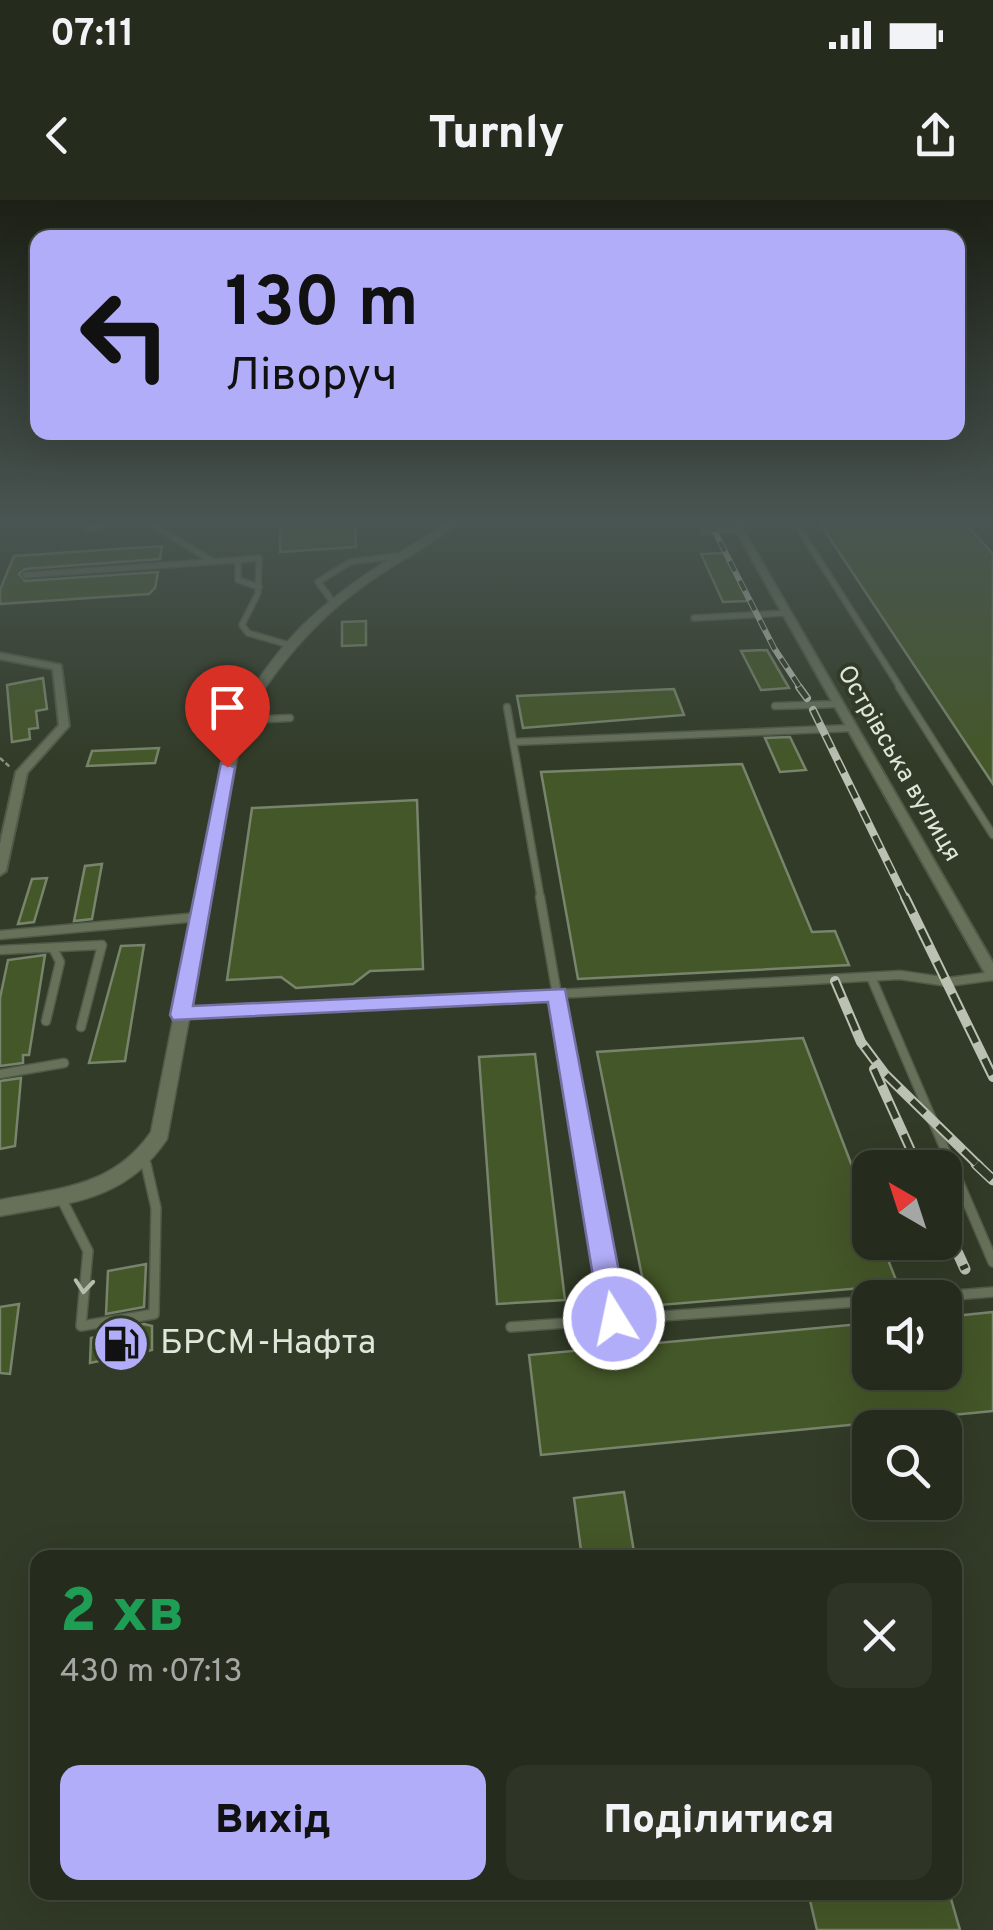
<!DOCTYPE html>
<html lang="uk">
<meta charset="utf-8">
<style>
body{margin:0;font-family:Overpass,sans-serif;background:#2e3426;color:#f1f3f6;height:100vh;display:flex;flex-direction:column;font-size:38px;white-space:nowrap}
*{box-sizing:border-box;margin:0}
p{font-size:32px;color:#a4a7a4}
.icon{flex:none;width:55px;height:55px;fill:none;stroke:currentColor;stroke-width:2;stroke-linecap:round;stroke-linejoin:round}
.map{position:relative;flex:1;overflow:hidden}
.details{position:absolute;left:30px;top:1350px;width:932px;height:350px;display:flex;flex-direction:column;background:#262c1d;border-radius:20px;box-shadow:0 10px 40px #0002,0 0 0 2px #42483b}
.details>*{flex:none}
.hud{position:absolute;left:30px;top:30px;width:935px;height:210px;border-radius:20px;box-shadow:0 10px 40px #0002,0 0 0 2px #42483b;background:#b2adf9;color:#111;overflow:hidden}
.needle{width:65px;rotate:321deg}
.buttons{position:absolute;left:852px;top:950px;display:grid;gap:20px}
.buttons a{display:grid;place-items:center;width:110px;height:110px;border-radius:20px;background:#262c1d;box-shadow:0 10px 40px #0002,0 0 0 2px #42483b;font-size:50px}
.pin{position:absolute;display:grid;place-items:center;width:85px;height:85px;color:#fff;margin:-102px -42px;border-radius:50% 50% 50% 0;rotate:-45deg;box-shadow:0 0 10px #0007}
.pin .icon{rotate:45deg}
.me{position:absolute;width:110px;margin:-55px;rotate:350deg;stroke-linejoin:round;filter:drop-shadow(0 0 8px #0008)}
.turn{display:flex;align-items:center;gap:35px;height:210px;padding:0 30px;font-size:45px}
.turn .icon{width:130px;height:130px;stroke-width:2.5}
.turn b{display:block;font-size:70px;line-height:85px}
.round{display:grid;place-items:center;flex:none;width:105px;height:105px;border-radius:20px;background:#2e3426}
.summary{display:flex;align-items:center;justify-content:space-between;height:170px;padding:0 30px}
h1{font-size:60px;font-weight:800;line-height:75px;color:#1e9e55}
.action{display:flex;gap:20px;margin-top:auto;padding:20px 30px}
.action a{flex:1;height:115px;border-radius:20px;background:#b2adf9;color:#111;font-size:40px;font-weight:800;line-height:115px;text-align:center}
.action a+a{background:#2e3426;color:#f1f3f6}
.status{display:flex;justify-content:space-between;align-items:center;height:70px;padding:0 50px;background:#262c1d;direction:ltr}
.status svg{height:28px;fill:currentColor}
header{display:flex;justify-content:space-between;align-items:center;height:130px;padding:0 30px;background:#262c1d;font-size:45px;font-weight:800}
.map>svg:first-child{display:block}
</style>
<div class="status"><b>07:11</b><svg viewBox="0 0 49 12"><path d="M0 12V9h3v3zM5 12V6h3v6zM10 12V3h3v9zM15 12V0h3v12zM26 1h20v11H26zM47 4h2v5h-2z"/></svg></div>
<header><svg class="icon" aria-label="back" viewBox="0 0 24 24"><path d="M15 5l-7 7 7 7"/></svg>Turnly<svg class="icon" aria-label="share" viewBox="0 0 24 24"><path d="M12 15V3M7 8l5-5 5 5M5 13v7h14v-7"/></svg></header>
<div class="map">
<svg width="993" height="1730" viewBox="0 0 993 1730">
<rect width="100%" height="100%" fill="#323b27"/>
<path fill="#445728" stroke="#79846c" stroke-width="2.5" d="M280 322H355L356 347 280 352Z
M819 322H964L993 354V584Z
M162 346 160 359 25 369 19 374 25 381 158 372 155 388 149 394 0 404V390L14 356Z
M724 353 748 401 723 402 701 354Z
M366 421V445L342 446V422Z
M767 450 789 488 761 490 741 451Z
M43 478 47 509 36 511 38 528 29 529 30 539 12 542 7 485Z
M674 489 684 515 523 528 517 496Z
M790 537 806 570 780 572 765 538Z
M159 548 155 563 87 566 92 551Z
M742 564 812 732 835 731 849 765 578 779 541 572Z
M417 600 423 769 370 771 353 784 296 788 281 777 227 780 252 608Z
M102 664 92 719 74 721 85 666Z
M47 678 34 722 18 724 32 679Z
M144 745 125 861 89 863 121 746Z
M45 755 29 855H23V863L0 866V798L8 760Z
M803 838 870 1013V1042H881L898 1085 648 1106 597 852Z
M535 854 565 1100 497 1104 479 857Z
M21 878 15 946 0 949V881Z
M146 1064 144 1107 106 1114 108 1071Z
M19 1104 10 1174 0 1173V1107Z
M993 1112V1211L541 1255 529 1155 870 1123V1172H945V1117Z
M144 1124 152 1126V1150L90 1163 91 1138 104 1135 105 1130Z
M624 1292 635 1358H582L574 1298Z
M808 1692H949L960 1730H817Z"/>
<g fill="none" stroke-linecap="round" stroke-linejoin="round">
<g stroke="#515948" stroke-width="8">
<path id="service-far3" d="M148 322 212 361
M795 322 901 489
M89 329 114 322
M703 332 740 330
M238 360 259 358 258 393 242 425 248 433 286 444
M25 375 238 360V380L259 387
M333 402 318 382 350 362 402 355
M694 418 787 413"/>
</g>
<g stroke="#515948" stroke-width="9">
<path id="service-far2" d="M899 487 993 635
M775 506 838 504
M507 507 541 700
M238 520 290 518
M513 542 852 528"/>
</g>
<g stroke="#515948" stroke-width="11">
<path id="service-far1" d="M540 697 587 966
M0 735 198 717
M0 750 102 745 81 827
M871 777 952 966
M181 815 900 775 948 782 993 776
M46 821 60 762 53 748
M0 874 64 863
M145 960 146 966"/>
</g>
<g stroke="#515948" stroke-width="12">
<path id="service" d="M587 964 614 1119
M951 964 993 1062
M60 996 88 1051 81 1126 154 1114 156 1008 146 964
M918 1098 993 1092
M511 1127 870 1101"/>
</g>
<g stroke="#515948" stroke-width="4">
<path id="minor" d="M731 322H739L993 763V780L986 775Z
M0 453 61 465 69 526 27 573 6 671 0 675V644L16 572 59 525 53 469 0 459Z"/>
</g>
<g stroke="#515948" stroke-width="3">
<path id="tertiary" d="M449 322H460C430 346 393 364 362 387 312 423 276 468 244 520L167 939C125 1002 68 1003 0 1016V1000C60 988 113 987 151 932L232 520C253 487 274 454 302 426 345 384 398 353 449 322Z"/>
</g>
<path stroke="#8a9281" stroke-width="2.5" stroke-dasharray="5 2.5" stroke-linecap="butt" d="M0 558 10 567"/>
<use href="#service-far3" stroke="#67715a" stroke-width="5"/>
<use href="#service-far2" stroke="#67715a" stroke-width="6"/>
<use href="#service-far1" stroke="#67715a" stroke-width="8"/>
<use href="#service" stroke="#67715a" stroke-width="9"/>
<use href="#minor" fill="#67715a" fill-rule="evenodd"/>
<use href="#tertiary" fill="#67715a" fill-rule="evenodd"/>
<g stroke="#bbc1b3" stroke-width="6">
<path id="rail-far3" d="M710 322 774 448 801 489"/>
</g>
<g stroke="#bbc1b3" stroke-width="8">
<path id="rail-far2" d="M799 487 807 498
M813 510 906 700"/>
</g>
<g stroke="#bbc1b3" stroke-width="10">
<path id="rail-far1" d="M905 697 993 877
M835 781 861 842 885 874 979 966
M874 869 918 966"/>
</g>
<g stroke="#bbc1b3" stroke-width="11">
<path id="rail" d="M917 964 919 968
M976 964 993 980
M945 1025 965 1069"/>
</g>
<use href="#rail-far3" stroke="#323b27" stroke-width="4" stroke-dasharray="11" stroke-linecap="butt"/>
<use href="#rail-far2" stroke="#323b27" stroke-width="5" stroke-dasharray="14" stroke-linecap="butt"/>
<use href="#rail-far1" stroke="#323b27" stroke-width="6" stroke-dasharray="18" stroke-linecap="butt"/>
<use href="#rail" stroke="#323b27" stroke-width="8" stroke-dasharray="22" stroke-linecap="butt"/>
</g>
<defs><path id="oneway-chevron" d="M-2-3.5L2.5 0L-2 3.5" fill="none" stroke-width="1.6" stroke-linecap="round" stroke-linejoin="round" transform="scale(2.5)"/></defs>
<use stroke="#b6bdad" href="#oneway-chevron" transform="translate(84 1086) rotate(95)"/>
<linearGradient id="sky" x2="0" y2="1"><stop stop-color="#1c2015"/><stop offset="0.57" stop-color="#495552"/><stop offset="1" stop-color="#495552" stop-opacity="0"/></linearGradient>
<rect width="993" height="564" fill="url(#sky)"/>
<path fill="#b2adf9" stroke="#7470a2" stroke-width="2.5" d="M221 563 235 567 193 806 565 789 628 1119 624 1128 614 1132 604 1128 600 1119 548 802 173 820 170 815Z"/>
<defs>
<g id="fuel-disc" transform="scale(2.875)"><circle r="9.5" fill="#b2adf9" stroke="#323b27"/><path d="M-5.5-6h7V0h2V4h1.3V-2.5L3-4.5l.8-.8L6-3V5H2.5V1h-1V6h-7ZM-4.2-4.7v3.2H.2V-4.7Z" fill="#111"/></g>
</defs>
<g fill-rule="evenodd">
<use href="#fuel-disc" x="121" y="1144"/>
</g>
<g text-anchor="middle" dominant-baseline="central" stroke-width="8" stroke-linejoin="round" paint-order="stroke">
<g font-size="25" fill="#e0e6d9" stroke="#323b27">
<text transform="translate(898 564) rotate(60)">Острівська вулиця</text>
</g>
<g font-size="35" fill="#e0e6d9" stroke="#323b27" text-anchor="start">
<text x="160" y="1144">БРСМ-Нафта</text>
</g>
</g>
</svg>
<div class="buttons">
<a><svg class="needle" viewBox="-14 -14 28 28"><path d="M0-13l5 13h-10z" fill="#e53935"/><path d="M0 13l5-13h-10z" fill="#a4a7a4"/></svg></a>
<a><svg class="icon" aria-label="sound" viewBox="0 0 24 24"><path d="M4 9h4l5-4v14l-5-4H4zM17 9q2 3 0 6"/></svg></a>
<a><svg class="icon" aria-label="search" viewBox="0 0 24 24"><circle cx="10" cy="10" r="6"/><path d="M15 15l6 6"/></svg></a>
</div>
<div class="pin" style="left:227px;top:567px;background:#d93025"><svg class="icon" aria-label="arrive" viewBox="0 0 24 24"><path d="M6 21V4h12l-3 4 3 4H6"/></svg></div>
<svg class="me" style="left:614px;top:1119px" viewBox="-20 -20 40 40"><circle r="17" fill="#b2adf9" stroke="#fff" stroke-width="3"/><path d="M0-11L8 9 0 5-8 9z" fill="#fff"/></svg>
<div class="hud">
<div class="turn"><svg class="icon" aria-label="left" viewBox="0 0 24 24"><path d="M17 20v-9H6M10 6l-5 5 5 5"/></svg><div><b>130 m</b>Ліворуч</div></div>
</div>
<section class="details">
<div class="summary"><div><h1>2 хв</h1><p>430 m · 07:13</p></div><a class="round"><svg class="icon" aria-label="close" viewBox="0 0 24 24"><path d="M6 6l12 12M18 6L6 18"/></svg></a></div>
<div class="action"><a>Вихід</a><a>Поділитися</a></div>
</section>
</div>
